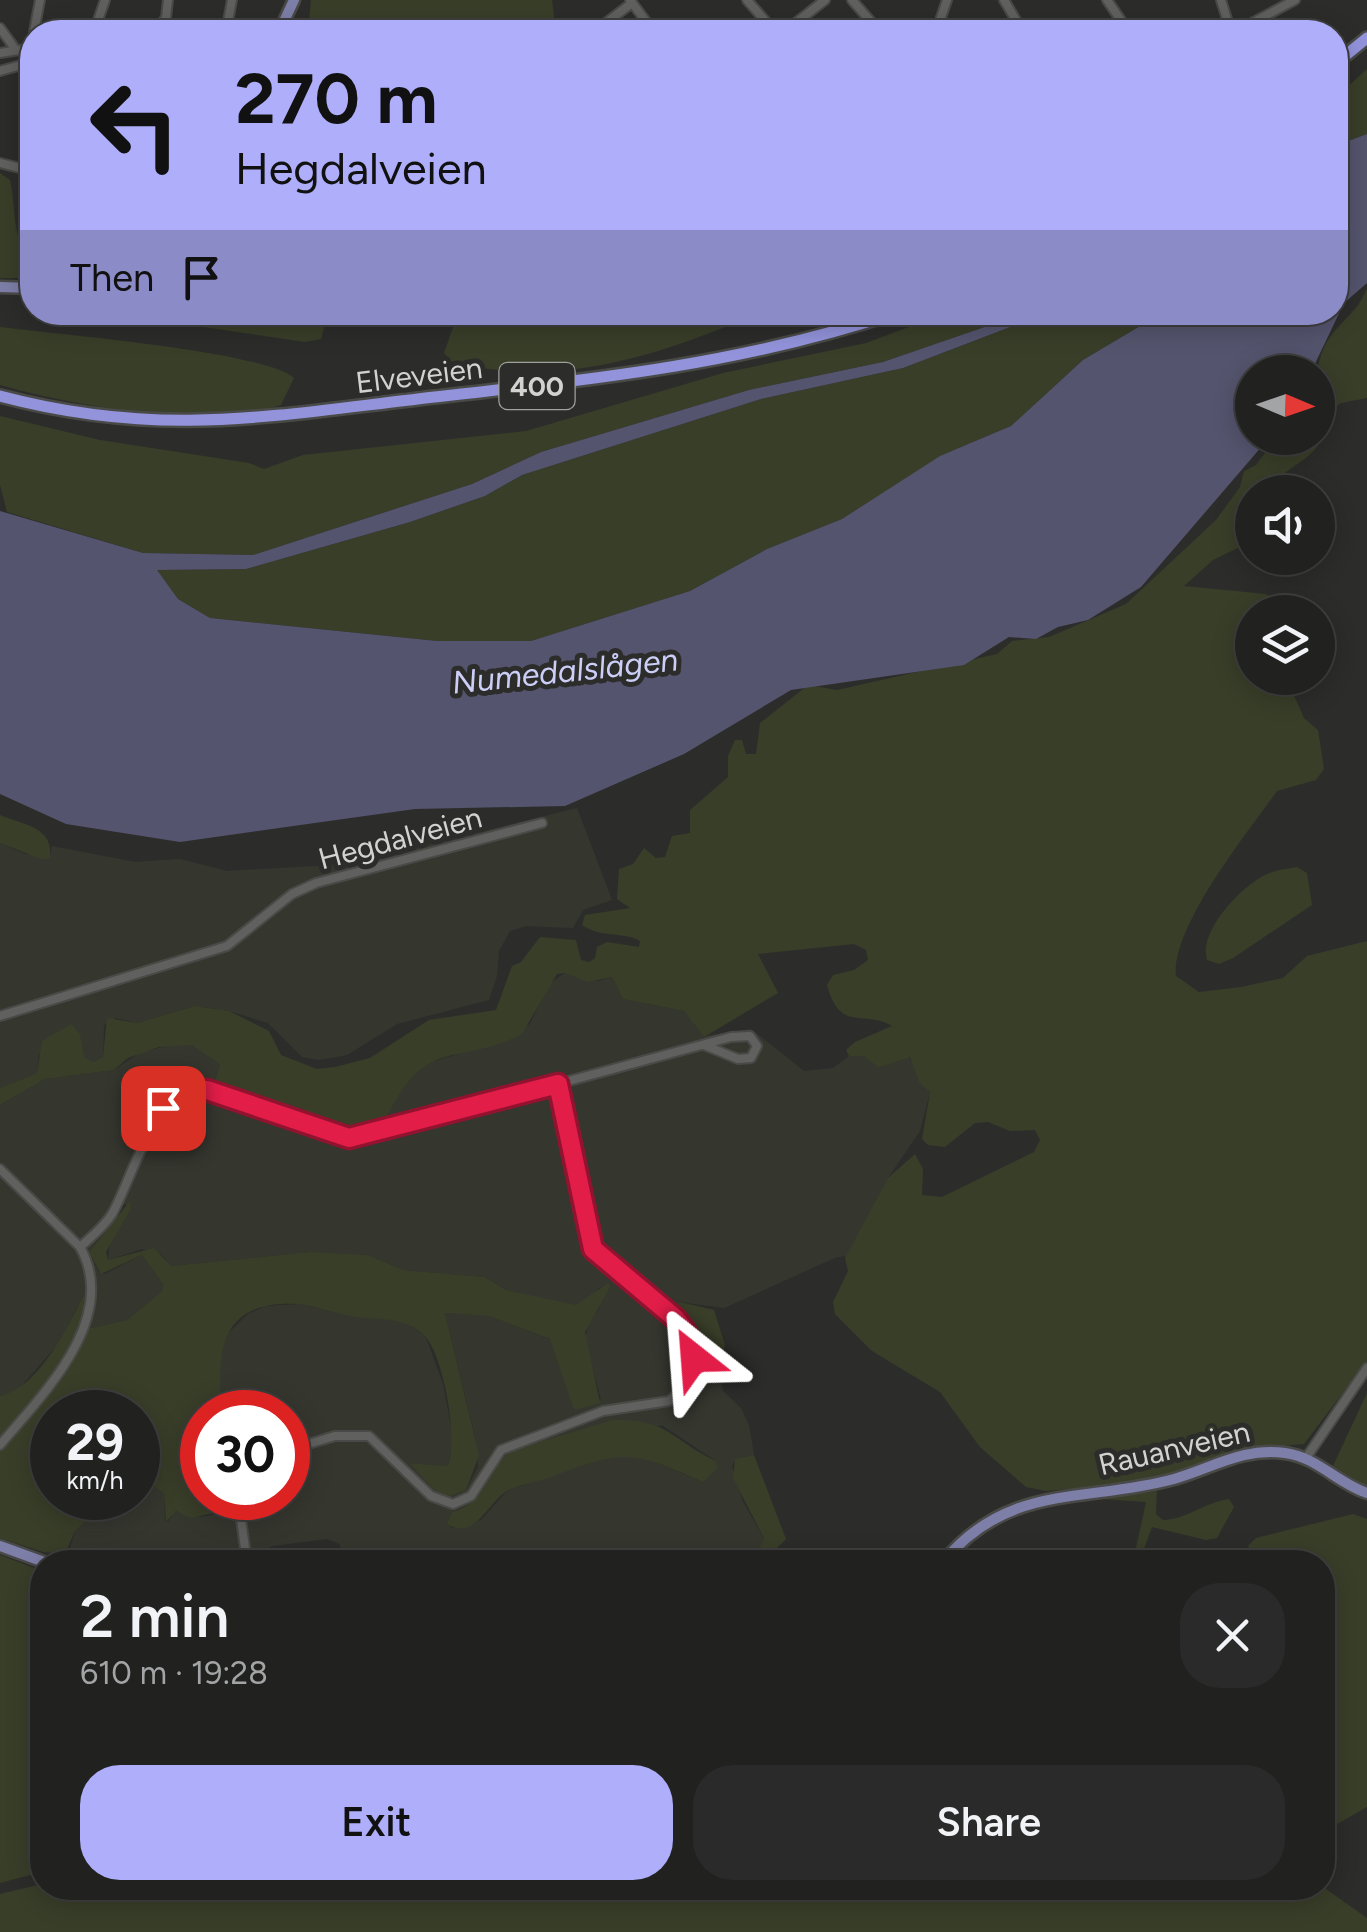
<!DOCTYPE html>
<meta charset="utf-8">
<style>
body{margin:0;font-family:Figtree,sans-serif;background:#292a29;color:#f1f3f6;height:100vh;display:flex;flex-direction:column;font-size:38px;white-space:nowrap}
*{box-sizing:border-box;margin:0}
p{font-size:32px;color:#a2a4a5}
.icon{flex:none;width:55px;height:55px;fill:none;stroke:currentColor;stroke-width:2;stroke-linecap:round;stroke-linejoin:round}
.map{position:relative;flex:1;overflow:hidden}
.panel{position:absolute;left:30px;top:1550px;width:1305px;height:350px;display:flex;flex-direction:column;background:#212220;border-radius:40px;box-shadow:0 5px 25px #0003,0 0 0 2px #3e3f3e}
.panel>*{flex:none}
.guide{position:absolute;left:20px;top:20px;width:1328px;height:305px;border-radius:40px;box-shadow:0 5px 25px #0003,0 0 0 2px #3e3f3e;background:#aeaefb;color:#111;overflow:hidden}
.needle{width:65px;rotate:92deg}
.fabs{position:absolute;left:1235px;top:355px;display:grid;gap:20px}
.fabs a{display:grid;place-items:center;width:100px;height:100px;border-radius:50%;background:#212220;box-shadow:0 5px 25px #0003,0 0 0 2px #3e3f3e;font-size:50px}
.speed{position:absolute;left:30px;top:1390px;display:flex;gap:20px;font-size:50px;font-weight:700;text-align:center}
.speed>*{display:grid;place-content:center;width:130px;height:130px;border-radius:50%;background:#212220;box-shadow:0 5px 25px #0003,0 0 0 2px #3e3f3e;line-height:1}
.speed small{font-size:25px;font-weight:400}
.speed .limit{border:15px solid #d22;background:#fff;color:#111}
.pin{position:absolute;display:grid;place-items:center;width:85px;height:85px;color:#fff;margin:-42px;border-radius:20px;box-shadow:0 5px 15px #0006}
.me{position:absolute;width:110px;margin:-55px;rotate:332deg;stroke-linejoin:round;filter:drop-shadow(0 0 8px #0008)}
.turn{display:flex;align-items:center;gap:35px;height:210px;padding:0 50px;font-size:45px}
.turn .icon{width:130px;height:130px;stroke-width:2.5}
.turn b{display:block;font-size:70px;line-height:85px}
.then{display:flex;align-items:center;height:95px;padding:0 50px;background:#0003;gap:20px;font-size:38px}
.round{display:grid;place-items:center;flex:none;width:105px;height:105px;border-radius:40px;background:#292a29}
.summary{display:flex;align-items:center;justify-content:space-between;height:170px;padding:0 50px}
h1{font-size:60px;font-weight:600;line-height:75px}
.cta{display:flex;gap:20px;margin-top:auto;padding:20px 50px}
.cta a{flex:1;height:115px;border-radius:40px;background:#aeaefb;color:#111;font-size:40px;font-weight:600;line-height:115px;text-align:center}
.cta a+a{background:#292a29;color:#f1f3f6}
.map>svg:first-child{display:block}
</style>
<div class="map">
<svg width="1367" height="1932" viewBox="0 0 1367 1932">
<rect width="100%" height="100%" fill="#2c2d2a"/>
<path fill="#35372f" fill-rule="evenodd" d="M577 808 612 900 583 910 573 928 526 926 510 931 499 951 497 976 489 1000 397 1024 347 1055 319 1060 302 1057 268 1023 229 1011 195 1006 137 1023 116 1018 104 1025 103 1057 93 1062 84 1057 39 1054 37 1073 0 1088V843L25 854 50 857 52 846 135 862 180 859 227 871 350 864Z
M565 973 598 981 612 977 623 999 684 1011 704 1036 751 1029 804 1071 833 1068 849 1056H864L878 1068 909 1057 930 1092 920 1131 888 1178 849 1256 837 1257 724 1308 680 1302 679 1312 700 1337 702 1365 719 1372 723 1391 741 1408 749 1425 754 1455 736 1459 732 1466 743 1502 764 1538 752 1562H342L340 1544 327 1539 272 1546 257 1555 256 1562H66L75 1531 114 1498H138V1478L164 1493 165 1521 168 1522 175 1511 200 1517 223 1513 231 1509 232 1498H288V1412H222L218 1370 223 1338 248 1314 266 1306 300 1304 346 1315 400 1319 425 1335 443 1384 454 1444 447 1466 410 1463 446 1497 466 1490 478 1467 476 1441 445 1313 489 1316 554 1341 574 1410 601 1399 585 1340 589 1320 599 1309 601 1286 585 1303 576 1306 506 1290 485 1277 403 1270 368 1255 310 1252 171 1266 161 1254 142 1249 108 1260 110 1243 131 1209 124 1204 89 1252 99 1272 105 1274 142 1255 163 1284 162 1291 127 1320 91 1328 82 1318 85 1292 59 1343 16 1392 0 1396V1105L45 1079 114 1070 141 1052 177 1044 192 1045 216 1057 220 1064 214 1083 221 1087 323 1124 343 1129 373 1127 388 1115 390 1104 412 1075 430 1062 494 1044 530 1024 549 984ZM662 1425 716 1461 703 1482 643 1457 606 1456 507 1491 481 1520 451 1528 452 1512 479 1500 488 1479Z"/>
<path fill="#393e29" d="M311 0H552L556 32H308Z
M1367 69V134L1335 146V98Z
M0 173 10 180C16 202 11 246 32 257V278H0Z
M1367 288V398L1341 403 1328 412C1326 422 1325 435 1319 444 1306 465 1280 467 1273 492H1252V541L1213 560 1184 586 1266 594 1278 601 1277 612H1252V678H1286L1304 718 1318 730 1324 769 1316 780 1277 791C1248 832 1171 927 1176 976L1199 992 1241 987 1283 978 1307 956 1367 941V1361L1304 1444 1249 1449 1167 1475 1115 1485 1046 1491 1026 1487 980 1447 940 1392 872 1351 835 1314 833 1302 848 1271 845 1258 888 1178 915 1154 923 1169 922 1195 942 1197 1034 1152 1040 1140 1035 1130 1010 1131 988 1122 975 1123 945 1147 928 1145 922 1139 930 1092 919 1082 910 1057 878 1068 864 1056H849L846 1050 855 1042 892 1026C865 1009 840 1034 827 985L833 975 854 970 868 960 866 950 854 944 758 954 778 993 704 1037 684 1011 623 999 612 977 588 982 565 973 557 974 522 1034C452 1069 426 1033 384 1123 330 1141 271 1105 221 1087L214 1083 220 1064 192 1045 159 1047 128 1058 114 1070 45 1079 0 1105V1088L37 1073 42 1041 71 1024 80 1034 84 1057 93 1062 103 1057 107 1018 137 1023 195 1006 229 1011 269 1031 281 1055 317 1069 335 1067 370 1058 429 1020 496 1010 512 966 521 962 540 937 576 940 581 960 589 962 595 958 597 947 607 942 639 947 640 941C623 931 603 939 582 925L585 915 630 908 617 899 619 869 633 864 644 848 656 858 665 857 672 836 690 833V810L728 777V756L735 740H742L746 754H756L760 723 808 685 837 690 997 654 1012 641 1049 637 1126 604 1216 520 1240 487 1244 471 1256 465 1276 438H1318C1318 401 1309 361 1334 332 1348 315 1359 309 1367 288Z
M328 313 321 339 305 342 110 313Z
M458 313V312L759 313C663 354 557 391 451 361L444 353Z
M946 313H1025L883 362 749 390 541 452 472 484 253 555 143 553 7 512 0 485V416L100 440 249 463 264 469 303 455 526 431 723 373 866 343Z
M1047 313H1162L1083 360 1011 426 941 456 842 519 767 549 690 591 531 641H437L210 618 178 599 156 570 246 569 410 522 485 496 522 475 761 399 903 368Z
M0 327C53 334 263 351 294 378L281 405C207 430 74 406 0 385Z
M0 815C24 825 54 827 50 858L41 859 0 843Z
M1297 867 1307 873 1312 905 1233 958 1219 964 1207 960C1198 931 1241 887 1265 875 1275 870 1286 869 1297 867Z
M130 1201 131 1209 106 1252 108 1260 154 1248 171 1266 310 1252 368 1255 403 1270 485 1277 506 1290 576 1305 608 1283 610 1287 585 1332 600 1403 574 1410 550 1339 489 1316 445 1313 479 1455 466 1490 446 1497 431 1487 410 1463 447 1466C460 1444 443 1351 423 1334 400 1315 379 1321 351 1316 333 1313 316 1306 298 1304 220 1300 216 1350 222 1412H202V1498H232L231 1509 191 1518 176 1511 166 1522 164 1493 138 1478V1412H52V1498H114L75 1531 65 1554 43 1552 0 1538V1396C39 1388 69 1325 85 1292L82 1318 91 1328 127 1320 162 1291 163 1284 142 1255 101 1274 89 1252Z
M680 1302 714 1310 725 1345 719 1372 702 1365 700 1337 674 1305Z
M1367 1393V1487L1333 1466Z
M613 1420C669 1419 670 1439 716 1461L717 1468 703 1482C634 1452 626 1448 554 1476 540 1481 523 1484 509 1490 489 1499 476 1542 447 1524L452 1512C491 1500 483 1470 513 1450Z
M754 1455 786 1539 763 1562H752L764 1538 733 1478 735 1459Z
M1157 1491 1156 1514 1163 1520C1188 1519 1205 1502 1229 1499L1234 1507 1217 1538 1206 1540 1152 1527 1142 1554 1134 1557 1146 1502 1102 1499Z
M1353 1514 1367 1519V1807L1323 1832 1322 1562H1258L1248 1546 1256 1538Z
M0 1555 42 1571V1872L0 1883Z
M42 1884V1888L1323 1887 1367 1918V1932H0V1894Z"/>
<path fill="#54546e" d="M1367 134V283L1344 303 1311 372H1252V438H1269L1141 587 1088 620 1058 627 1036 639 1009 637 964 665 791 690 684 754 565 806 415 809 180 842 66 824 0 794V511L143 553 253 555 472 484 541 452 749 390 883 362 1025 313H1047L903 368 761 399 522 475 485 496 410 522 246 569 157 570 178 599 210 618 437 641H531L690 591 767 549 842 519 940 456 1011 426 1083 360 1162 313 1335 312V146Z"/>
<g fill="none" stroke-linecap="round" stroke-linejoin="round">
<g stroke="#494a47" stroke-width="12">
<path id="minor" d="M630 0 654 32
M747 0 775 32
M852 0 880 32
M1004 0 1023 32
M1107 0 1129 32
M1221 0 1231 32
M0 28 16 50
M34 32 40 0
M94 32 105 0
M154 32 166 18 168 0
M226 32 232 0
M594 32 632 3
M784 32 825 0
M936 32 947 0
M1097 32 1122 24
M1235 32 1295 0
M0 53 32 48
M0 71 32 62
M0 163 32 171
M29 243 32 241
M0 1016 227 946 292 894 316 883 542 823
M0 1169 80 1247C91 1237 104 1227 112 1214 131 1182 156 1085 201 1090 256 1096 306 1141 362 1137L731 1037 750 1036 757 1046 751 1058 738 1059 704 1045
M0 1445C44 1393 120 1318 80 1247
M288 1450 335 1436H369L431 1496 453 1504 471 1496 501 1450 603 1411 669 1401 686 1386 693 1368V1346L686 1332 601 1260 587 1238 557 1084
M1306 1458 1367 1368
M238 1498 247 1562"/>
</g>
<g stroke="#494a47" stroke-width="15">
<path id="major" d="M279 32 294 0
M0 287 32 288
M0 1546 44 1562
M943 1562C1009 1482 1087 1503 1174 1479 1212 1468 1244 1447 1285 1453 1317 1457 1337 1483 1367 1493"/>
</g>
<g stroke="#494a47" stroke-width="16">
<path id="highway" d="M1335 64 1367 38
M0 396C166 440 279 414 444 396 600 379 749 362 898 312"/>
</g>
<use href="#minor" stroke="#60615e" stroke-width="8"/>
<use href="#major" stroke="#7e7fa9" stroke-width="10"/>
<use href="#highway" stroke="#9293db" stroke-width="11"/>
</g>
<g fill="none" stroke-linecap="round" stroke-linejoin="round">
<g stroke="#92132f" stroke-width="25">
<path id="route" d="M163 1108 184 1092 207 1090 349 1138 558 1084 593 1249 676 1319 686 1332 694 1358"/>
</g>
<use href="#route" stroke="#e11d48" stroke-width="18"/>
</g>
<g text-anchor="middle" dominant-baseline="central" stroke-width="10" stroke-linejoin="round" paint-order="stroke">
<rect fill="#2c2d2a" stroke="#a0a09f" stroke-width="2.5" x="499.5" y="363" width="75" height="46" rx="8"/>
<g font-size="28" font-weight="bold" fill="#d2d2d1">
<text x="537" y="386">400</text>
</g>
<g font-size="30" fill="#d2d2d1" stroke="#2c2d2a">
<text transform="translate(419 375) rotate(-7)">Elveveien</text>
<text transform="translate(400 838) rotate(-15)">Hegdalveien</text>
<text transform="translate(1174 1448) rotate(-13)">Rauanveien</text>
</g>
<g font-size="32" font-style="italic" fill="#cccef8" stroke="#2c2d2a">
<text transform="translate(565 671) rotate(-6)">Numedalslågen</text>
</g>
</g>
</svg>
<div class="fabs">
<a><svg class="needle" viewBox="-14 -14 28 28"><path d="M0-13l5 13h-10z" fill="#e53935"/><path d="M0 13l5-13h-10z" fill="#a2a4a5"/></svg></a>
<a><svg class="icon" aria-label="sound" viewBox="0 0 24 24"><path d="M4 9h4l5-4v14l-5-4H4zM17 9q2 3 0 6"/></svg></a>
<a><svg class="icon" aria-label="layers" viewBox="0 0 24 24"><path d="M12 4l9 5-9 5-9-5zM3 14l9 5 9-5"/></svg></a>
</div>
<div class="speed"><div>29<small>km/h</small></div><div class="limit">30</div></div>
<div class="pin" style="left:163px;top:1108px;background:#d93025"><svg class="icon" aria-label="arrive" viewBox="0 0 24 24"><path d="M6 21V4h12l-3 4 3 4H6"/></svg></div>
<svg class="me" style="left:694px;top:1358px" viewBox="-20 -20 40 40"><path d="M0-17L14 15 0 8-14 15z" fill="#e11d48" stroke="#fff" stroke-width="4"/></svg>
<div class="guide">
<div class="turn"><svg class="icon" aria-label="left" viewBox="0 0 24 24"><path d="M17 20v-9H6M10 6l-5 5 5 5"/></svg><div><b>270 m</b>Hegdalveien</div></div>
<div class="then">Then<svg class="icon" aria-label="arrive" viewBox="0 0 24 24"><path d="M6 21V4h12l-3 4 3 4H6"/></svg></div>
</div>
<section class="panel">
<div class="summary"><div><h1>2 min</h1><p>610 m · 19:28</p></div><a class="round"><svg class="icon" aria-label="close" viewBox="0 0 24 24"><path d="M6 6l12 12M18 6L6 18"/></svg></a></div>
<div class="cta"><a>Exit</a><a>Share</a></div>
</section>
</div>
